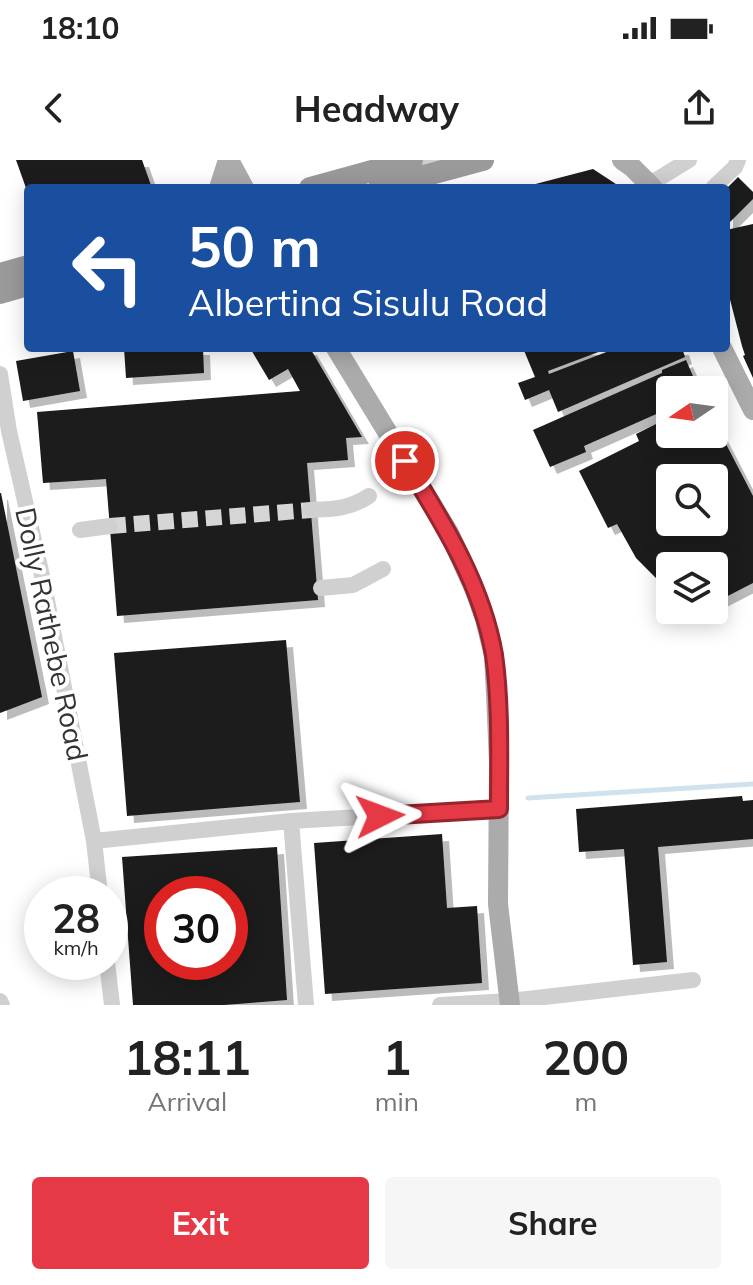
<!DOCTYPE html>
<style>
body{margin:0;font-family:Mulish,sans-serif;background:#f6f6f6;color:#222;height:100vh;display:flex;flex-direction:column;font-size:30px;white-space:nowrap}
*{box-sizing:border-box;margin:0}
p{font-size:26px;color:#767676}
.icon{flex:none;width:44px;height:44px;fill:none;stroke:currentColor;stroke-width:2;stroke-linecap:round;stroke-linejoin:round}
.map{position:relative;height:845px;overflow:hidden}
.panel{display:flex;flex-direction:column;background:#fff;flex:1}
.panel>*{flex:none}
.banner{position:absolute;left:24px;top:24px;width:706px;height:168px;border-radius:8px;box-shadow:0 4px 20px #0003;background:#1a4fa0;color:#fff;overflow:hidden}
.needle{width:52px;rotate:257deg}
.tools{position:absolute;left:656px;top:216px;display:grid;gap:16px}
.tools a{display:grid;place-items:center;width:72px;height:72px;border-radius:8px;background:#fff;box-shadow:0 4px 20px #0003;font-size:40px}
.speed{position:absolute;left:24px;top:716px;display:flex;gap:16px;font-size:40px;font-weight:700;text-align:center}
.speed>*{display:grid;place-content:center;width:104px;height:104px;border-radius:50%;background:#fff;box-shadow:0 4px 20px #0003;line-height:1}
.speed small{font-size:20px;font-weight:400}
.speed .limit{border:12px solid #d22;background:#fff;color:#111}
.pin{position:absolute;display:grid;place-items:center;width:68px;height:68px;color:#fff;margin:-34px;border:4px solid #fff;border-radius:50%;box-shadow:0 2px 8px #0007}
.me{position:absolute;width:88px;margin:-44px;rotate:87deg;stroke-linejoin:round;filter:drop-shadow(0 0 6px #0008)}
.turn{display:flex;align-items:center;gap:28px;height:168px;padding:0 32px;font-size:36px}
.turn .icon{width:104px;height:104px;stroke-width:2.5}
.turn b{display:block;font-size:56px;line-height:68px}
.eta{display:flex;justify-content:space-evenly;align-items:center;height:136px;text-align:center}
.eta b{font-size:48px;font-weight:700;line-height:56px}
.action{display:flex;gap:16px;margin-top:auto;padding:16px 32px}
.action a{flex:1;height:92px;border-radius:8px;background:#e63946;color:#fff;font-size:32px;font-weight:700;line-height:92px;text-align:center}
.action a+a{background:#f6f6f6;color:#222}
.status{display:flex;justify-content:space-between;align-items:center;height:56px;padding:0 40px;background:#fff;direction:ltr}
.status svg{height:22px;fill:currentColor}
header{display:flex;justify-content:space-between;align-items:center;height:104px;padding:0 32px;background:#fff;font-size:36px;font-weight:700}
.map>svg:first-child{display:block}
</style>
<div class="status"><b>18:10</b><svg viewBox="0 0 49 12"><path d="M0 12V9h3v3zM5 12V6h3v6zM10 12V3h3v9zM15 12V0h3v12zM26 1h20v11H26zM47 4h2v5h-2z"/></svg></div>
<header><svg class="icon" aria-label="back" viewBox="0 0 24 24"><path d="M15 5l-7 7 7 7"/></svg>Headway<svg class="icon" aria-label="share" viewBox="0 0 24 24"><path d="M12 15V3M7 8l5-5 5 5M5 13v7h14v-7"/></svg></header>
<div class="map">
<svg width="753" height="845" viewBox="0 0 753 845">
<defs>
<filter id="shadow"><feDropShadow dx="7" dy="7" stdDeviation="0" flood-color="#0004"/></filter>
</defs>
<rect width="100%" height="100%" fill="#fff"/>
<g fill="none" stroke-linecap="round" stroke-linejoin="round">
<path stroke="#cfe2ee" stroke-width="5" d="M528 638 753 624"/>
</g>
<path fill="#1a1a1a" fill-rule="evenodd" filter="url(#shadow)" d="M16 0H142L152 28H26Z
M593 9 622 28H524V27Z
M738 17 753 32V39L726 66V29Z
M753 64V218L743 196 745 195 742 186 726 124V70Z
M124 188H203L204 213 126 218Z
M250 188H310L362 277 346 278 348 300 307 303 318 440 117 456 106 319 43 323 37 252 300 231 288 209 269 220Z
M523 188H609L548 211 549 214 617 188H682L685 197 558 252 549 230 525 240 518 223 535 217Z
M73 191 80 231 23 241 16 201Z
M686 200 699 230H670V248L584 286 586 292 550 307 533 270 662 213V210Z
M670 249V274H714V261L753 336V423L714 443V406H670V421L663 425 636 398 617 364 608 368 579 311 639 281 636 274 660 262 657 256ZM670 318H714V362H670Z
M0 333H1L42 537 0 553Z
M286 480 300 642 127 656 114 493Z
M742 636 743 641 753 640V679L658 687 667 802 633 805 624 689 579 692 576 649Z
M442 674 447 748 477 746 482 823 325 834 314 683Z
M277 687 287 840 224 845H133L122 697ZM162 734H230V802H162Z"/>
<g fill="none" stroke-linecap="round" stroke-linejoin="round">
<path stroke="#d6d6d6" stroke-width="16" stroke-dasharray="16 8" stroke-linecap="butt" d="M110 366 311 350"/>
<path stroke="#d0d0d0" stroke-width="16" d="M404 9 437 0
M653 22 689 0
M713 28 735 7 738 0
M0 214 9 271 43 420 94 681 100 734
M311 350C334 349 349 349 369 336
M80 370 110 366
M321 428 353 425 383 409
M291 661 306 845
M94 681 291 661 499 649
M107 802 112 845
M0 841 2 845
M440 845 510 841 693 820"/>
<path stroke="#ababab" stroke-width="20" d="M229 0 244 28
M622 0 632 7 653 28
M219 28 228 0
M336 188 449 373 474 428 485 459 494 496 496 534 499 602 498 744 510 845
M722 188 753 250"/>
<path stroke="#9a9a9a" stroke-width="22" d="M310 28 412 0
M379 28 483 0
M0 114 28 106
M0 133 28 125"/>
</g>
<g fill="none" stroke-linecap="round" stroke-linejoin="round">
<g stroke="#96252e" stroke-width="20">
<path id="route" d="M380 656 499 649C499 600 501 544 494 495 482 424 442 361 405 301"/>
</g>
<use href="#route" stroke="#e63946" stroke-width="14"/>
</g>
<g text-anchor="middle" dominant-baseline="central" stroke-width="8" stroke-linejoin="round" paint-order="stroke">
<g font-size="28" fill="#333" stroke="#fff">
<text transform="translate(52 474) rotate(78)">Dolly Rathebe Road</text>
</g>
</g>
</svg>
<div class="tools">
<a><svg class="needle" viewBox="-14 -14 28 28"><path d="M0-13l5 13h-10z" fill="#e53935"/><path d="M0 13l5-13h-10z" fill="#767676"/></svg></a>
<a><svg class="icon" aria-label="search" viewBox="0 0 24 24"><circle cx="10" cy="10" r="6"/><path d="M15 15l6 6"/></svg></a>
<a><svg class="icon" aria-label="layers" viewBox="0 0 24 24"><path d="M12 4l9 5-9 5-9-5zM3 14l9 5 9-5"/></svg></a>
</div>
<div class="speed"><div>28<small>km/h</small></div><div class="limit">30</div></div>
<div class="pin" style="left:405px;top:301px;background:#d93025"><svg class="icon" aria-label="arrive" viewBox="0 0 24 24"><path d="M6 21V4h12l-3 4 3 4H6"/></svg></div>
<svg class="me" style="left:380px;top:656px" viewBox="-20 -20 40 40"><path d="M0-17L14 15 0 8-14 15z" fill="#e63946" stroke="#fff" stroke-width="4"/></svg>
<div class="banner">
<div class="turn"><svg class="icon" aria-label="left" viewBox="0 0 24 24"><path d="M17 20v-9H6M10 6l-5 5 5 5"/></svg><div><b>50 m</b>Albertina Sisulu Road</div></div>
</div>
</div>
<section class="panel">
<div class="eta">
<div><b>18:11</b><p>Arrival</p></div>
<div><b>1</b><p>min</p></div>
<div><b>200</b><p>m</p></div>
</div>
<div class="action"><a>Exit</a><a>Share</a></div>
</section>
